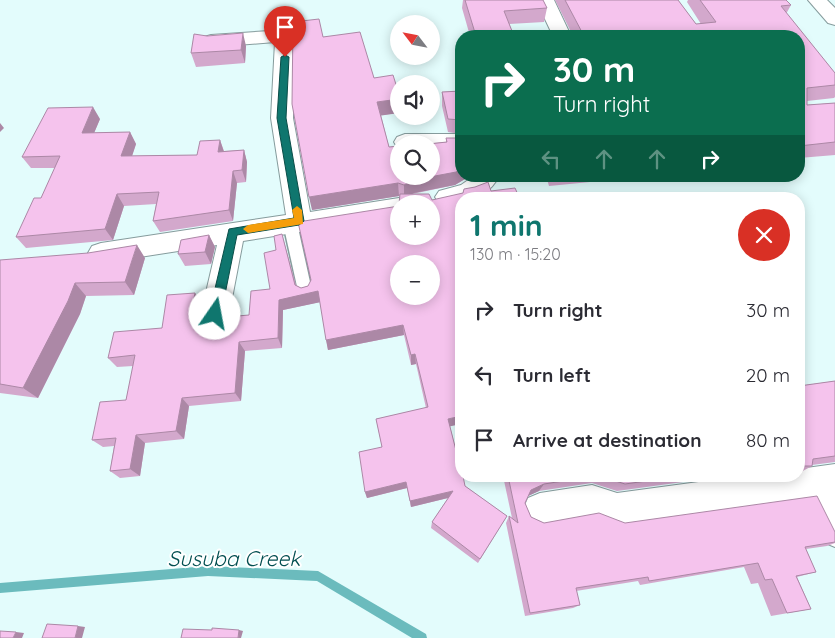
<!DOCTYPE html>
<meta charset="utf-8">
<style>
body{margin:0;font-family:Quicksand,sans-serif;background:#f2f2f3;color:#2b2b33;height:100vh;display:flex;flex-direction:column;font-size:19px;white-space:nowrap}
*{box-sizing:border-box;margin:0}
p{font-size:16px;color:#7c7c81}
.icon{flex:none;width:28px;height:28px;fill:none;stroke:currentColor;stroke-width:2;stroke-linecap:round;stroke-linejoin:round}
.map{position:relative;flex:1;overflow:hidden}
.sheet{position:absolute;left:455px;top:192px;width:350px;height:290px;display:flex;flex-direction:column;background:#fff;border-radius:20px;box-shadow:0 2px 12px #0003}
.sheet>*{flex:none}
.banner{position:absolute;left:455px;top:30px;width:350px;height:152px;border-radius:20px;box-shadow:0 2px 12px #0003;background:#0b6e4f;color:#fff;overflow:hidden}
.needle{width:32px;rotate:302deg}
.fabs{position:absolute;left:390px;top:15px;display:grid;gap:10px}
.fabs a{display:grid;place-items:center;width:50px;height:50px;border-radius:50%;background:#fff;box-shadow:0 2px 12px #0003;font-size:25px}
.pin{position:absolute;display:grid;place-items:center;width:42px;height:42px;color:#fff;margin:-51px -21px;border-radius:50% 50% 50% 0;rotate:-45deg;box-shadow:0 0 5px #0007}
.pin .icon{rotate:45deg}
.me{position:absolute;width:55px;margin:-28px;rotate:12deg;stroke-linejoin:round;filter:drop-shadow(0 0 4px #0008)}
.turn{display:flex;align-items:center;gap:18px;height:105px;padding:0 15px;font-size:22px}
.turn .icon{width:65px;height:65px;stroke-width:2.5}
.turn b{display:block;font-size:35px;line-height:42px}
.lanes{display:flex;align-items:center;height:48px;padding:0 15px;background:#0003;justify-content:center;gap:25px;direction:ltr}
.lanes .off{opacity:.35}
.round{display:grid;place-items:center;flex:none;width:52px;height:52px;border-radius:26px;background:#f2f2f3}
.headline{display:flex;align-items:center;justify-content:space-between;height:85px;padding:0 15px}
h1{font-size:30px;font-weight:700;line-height:38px;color:#0f766e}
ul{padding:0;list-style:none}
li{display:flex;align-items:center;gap:15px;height:65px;padding:0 15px}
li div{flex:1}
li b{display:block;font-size:19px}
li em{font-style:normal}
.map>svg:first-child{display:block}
</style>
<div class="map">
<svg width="835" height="638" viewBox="0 0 835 638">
<rect width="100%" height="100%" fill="#e3fcfc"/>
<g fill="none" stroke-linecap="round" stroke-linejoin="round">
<path fill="#6bbbbd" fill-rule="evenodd" d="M208 566 318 571 426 634 427 638H412L317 581 208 576 0 593V583Z"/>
<g stroke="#869c9d" stroke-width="3">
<path id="lane" d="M290 218 297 223 312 291 310 295 305 297 300 295 298 291 283 223Z"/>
</g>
<g stroke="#869c9d" stroke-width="2">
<path id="street" d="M536 0H554L571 36H553Z
M285 30 292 32 294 36 293 118 310 212 399 198 408 201 409 204H399V216L243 241 229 314 225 322 215 326 205 322 201 314 217 245 101 263 92 260 88 253 92 246 101 243 286 215 271 118 275 42 211 47 204 45 201 41 204 37 211 35Z
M405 134H461V150H431V144H399L397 147 394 142 397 137Z
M474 176H499C491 192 479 199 461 199V202L447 206 439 203 435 197 439 191 461 185Z
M835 464V547L823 542 803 501 617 527 592 517 540 527 528 522 523 510 528 498 540 493 592 485 617 493 743 476H799V469Z"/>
</g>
<g stroke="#869c9d" stroke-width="2">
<path id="highway" d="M808 0H827L835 8V25L828 23Z"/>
</g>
<use href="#lane" fill="#fff" fill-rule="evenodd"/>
<use href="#street" fill="#fff" fill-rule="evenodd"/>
<use href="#highway" fill="#fff" fill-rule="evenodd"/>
</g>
<path fill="#d3a8cc" d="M463 0H543L547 8 544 22 509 24 514 36H470L462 8Z
M555 0H678L696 24H701L687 2 688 0H786L791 5 786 14 835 73V97L834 98 807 101V105L835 103V155L799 158V36H573Z
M323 37 374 78 399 94V113L381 115 389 147 446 142V138L461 176H470L455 185 412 194 450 426 465 486 507 516 478 563 431 528 432 522 448 498 411 507 407 488 367 498 365 492 382 447 376 419 426 408 416 364 411 365 404 335 328 350 320 302 283 310 282 348 245 351 241 401 189 406 184 439 145 443 140 476 120 478 110 471 114 446 103 447 92 440 126 400 133 366 117 367 108 358 162 328 202 303 200 314 204 316 205 318 249 315 270 289 276 250 282 234 296 285 301 288 308 286 399 206 400 197 399 196 312 210Z
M246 46 245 63 196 67 191 53Z
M461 91V134L448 132 442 106V92Z
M100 119 94 133 130 132 136 144 132 156 197 155 220 140 224 151 244 150 247 162 246 182 237 183 233 221 160 232 153 221 156 204 124 206 113 240 26 248 16 237 41 198 55 168H31L22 157Z
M546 176H622L621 179 549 186Z
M209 235 215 247 211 264 185 266 178 254Z
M145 258 134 295 86 296 80 314 38 398 0 393V260Z
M835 381V462L812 465V466L799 473V386Z
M503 476H727L617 491 592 483 539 491 528 496 525 503 531 517 544 523H625L835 532V543L827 546 806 549 816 572 797 577 811 609 771 616 758 583 751 584 744 567 640 585 638 581 576 591 580 605 573 608 525 616 506 523 509 516 512 518Z"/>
<path fill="#ac88a6" d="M243 33 246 46 245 63 241 50Z
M399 99V113L378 116 377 102Z
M93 107 100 119 89 145 82 133Z
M0 123 4 128 0 132Z
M130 132 136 144 128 168 121 156Z
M220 140 224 152H218Z
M244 150 247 162 246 182 242 170Z
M461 169V176H470L455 185 414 193 404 198V185L414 180Z
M233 171 237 183 233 221 229 210Z
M398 183 399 196 312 210 309 197Z
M117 194 124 206 113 240 105 229Z
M282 234 298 295 318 291 321 302 283 310 282 348 278 338 279 300 295 285Z
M209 235 215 247 211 264 205 252Z
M137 245 145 258 134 295 125 282Z
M75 283 86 296 80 314 38 398 23 388Z
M195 293 202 303 199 315 197 312 193 304Z
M403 325 404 335 328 350 326 340Z
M239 342 245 351 241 401 235 393Z
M415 354 416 364 411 365V355Z
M182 398 189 406 184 439 176 431Z
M461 416V424L447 427 448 419Z
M136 435 145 443 140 476 130 469Z
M406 482 407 488 367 498 365 492Z
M544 484 539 491 526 497 531 490Z
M453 491 452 497 411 507 410 501Z
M78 626 85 627 82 638H75Z
M239 630 243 631 241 638H238Z
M16 632 24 633 22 638H13Z"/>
<path fill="#f5c3ed" stroke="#ac88a6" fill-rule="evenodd" d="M465 0H543L547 8 504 11 514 36H476Z
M565 0H678L696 24 716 22 700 0H786L791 5 781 6 835 73V85L807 88V105L835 103V142L799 146V36H584Z
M319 19 323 37 360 32 374 78 393 75 399 94V99L377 102 389 147 399 146V176H431V144H428L447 142 446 138H461V169L456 172 414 180 404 185 398 183 309 197 292 104 293 22Z
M243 33 241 50 191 53 194 34 207 36Z
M461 91V120L448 119 442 92Z
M93 107 82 133 130 132 121 156 197 155 200 141 220 140 218 152 244 150 242 170 233 171 229 210 153 221 159 192 117 194 105 229 16 237 34 198H41L60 156 22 157 48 108Z
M488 182 491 191 515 188 520 199H461V416L448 419 461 470V476H463L465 486 507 516 480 559 432 522 453 491 410 501 406 482 365 492 359 452 382 447 376 419 428 407 415 354 411 355 403 325 326 340 318 291 279 300 278 338 239 342 235 393 182 398 176 431 136 435 130 469 110 471 116 438 92 440 100 402 126 400 135 355 108 358 114 332 162 328 167 295 195 293 193 304 197 312 204 316 203 319 249 315 251 291 270 289 264 253 276 250 274 236 282 234 295 285 301 288 308 286 311 280 298 222 399 206V236H431V204H399L400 194H429L432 200 463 193 464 189 475 187ZM399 264H431V296H399Z
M209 235 205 252 178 254 181 240Z
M137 245 125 282 75 283 68 301 23 388 0 384V260L88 253Z
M835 381V456L813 459 812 466H799V386Z
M508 476H595L544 484 531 490 525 503 531 517 544 523 599 513 625 523 817 496 835 532V542L805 547 816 572 796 576 811 609 787 613 772 579 765 580 758 563 649 581 648 577 576 588 580 605 530 613 509 516 518 523Z
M600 476H682L625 484Z
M47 624 78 626 75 638H42Z
M212 628 239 630 238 638H181L183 629 212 630Z
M0 631 16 632 13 638H0Z"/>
<path fill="#0f766e" stroke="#0a4d48" d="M285 55 289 57 286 118 304 221 299 225 237 235 221 314 215 319 209 314 229 229 294 218 277 118 281 57Z"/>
<path fill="#f59e0b" d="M297 206 302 210 303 224 248 233 243 229 248 225 294 218 292 210Z"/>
<g text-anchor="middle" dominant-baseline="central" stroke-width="4" stroke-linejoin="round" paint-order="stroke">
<g font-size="21" font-style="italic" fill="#004e50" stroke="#fff">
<text x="234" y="558">Susuba Creek</text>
</g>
</g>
</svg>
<div class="fabs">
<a><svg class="needle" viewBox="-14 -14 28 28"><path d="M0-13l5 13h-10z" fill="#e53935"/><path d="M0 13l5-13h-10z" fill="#7c7c81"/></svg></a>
<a><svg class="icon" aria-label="sound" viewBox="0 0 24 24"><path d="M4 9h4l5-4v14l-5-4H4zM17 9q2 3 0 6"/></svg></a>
<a><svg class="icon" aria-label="search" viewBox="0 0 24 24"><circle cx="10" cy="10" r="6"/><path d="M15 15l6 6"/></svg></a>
<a>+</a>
<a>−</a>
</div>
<div class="pin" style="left:285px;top:57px;background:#d93025"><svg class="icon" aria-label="arrive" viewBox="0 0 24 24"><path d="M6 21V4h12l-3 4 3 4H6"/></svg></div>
<svg class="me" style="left:215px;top:314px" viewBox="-20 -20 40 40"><circle r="19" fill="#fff"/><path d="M0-13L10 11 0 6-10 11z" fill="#0f766e"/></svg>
<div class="banner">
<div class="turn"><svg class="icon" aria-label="right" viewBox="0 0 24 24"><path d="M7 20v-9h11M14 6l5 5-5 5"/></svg><div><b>30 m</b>Turn right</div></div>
<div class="lanes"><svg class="icon off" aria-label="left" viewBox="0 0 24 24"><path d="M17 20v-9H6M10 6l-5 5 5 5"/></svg><svg class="icon off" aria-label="ahead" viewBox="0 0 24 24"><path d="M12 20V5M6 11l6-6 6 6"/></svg><svg class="icon off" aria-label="ahead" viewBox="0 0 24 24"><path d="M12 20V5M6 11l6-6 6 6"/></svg><svg class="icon" aria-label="right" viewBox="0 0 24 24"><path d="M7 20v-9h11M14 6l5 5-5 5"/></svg></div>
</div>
<section class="sheet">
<div class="headline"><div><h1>1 min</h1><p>130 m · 15:20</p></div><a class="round" style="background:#d93025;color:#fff"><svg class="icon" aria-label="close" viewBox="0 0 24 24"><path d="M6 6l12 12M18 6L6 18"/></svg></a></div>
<ul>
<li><svg class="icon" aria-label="right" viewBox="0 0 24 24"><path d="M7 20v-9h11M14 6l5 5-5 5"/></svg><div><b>Turn right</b></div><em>30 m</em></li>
<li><svg class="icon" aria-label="left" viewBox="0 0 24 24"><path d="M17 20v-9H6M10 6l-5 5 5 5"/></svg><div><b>Turn left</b></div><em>20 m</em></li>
<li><svg class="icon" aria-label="arrive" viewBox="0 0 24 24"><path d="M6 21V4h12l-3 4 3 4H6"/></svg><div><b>Arrive at destination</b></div><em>80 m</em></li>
</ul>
</section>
</div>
